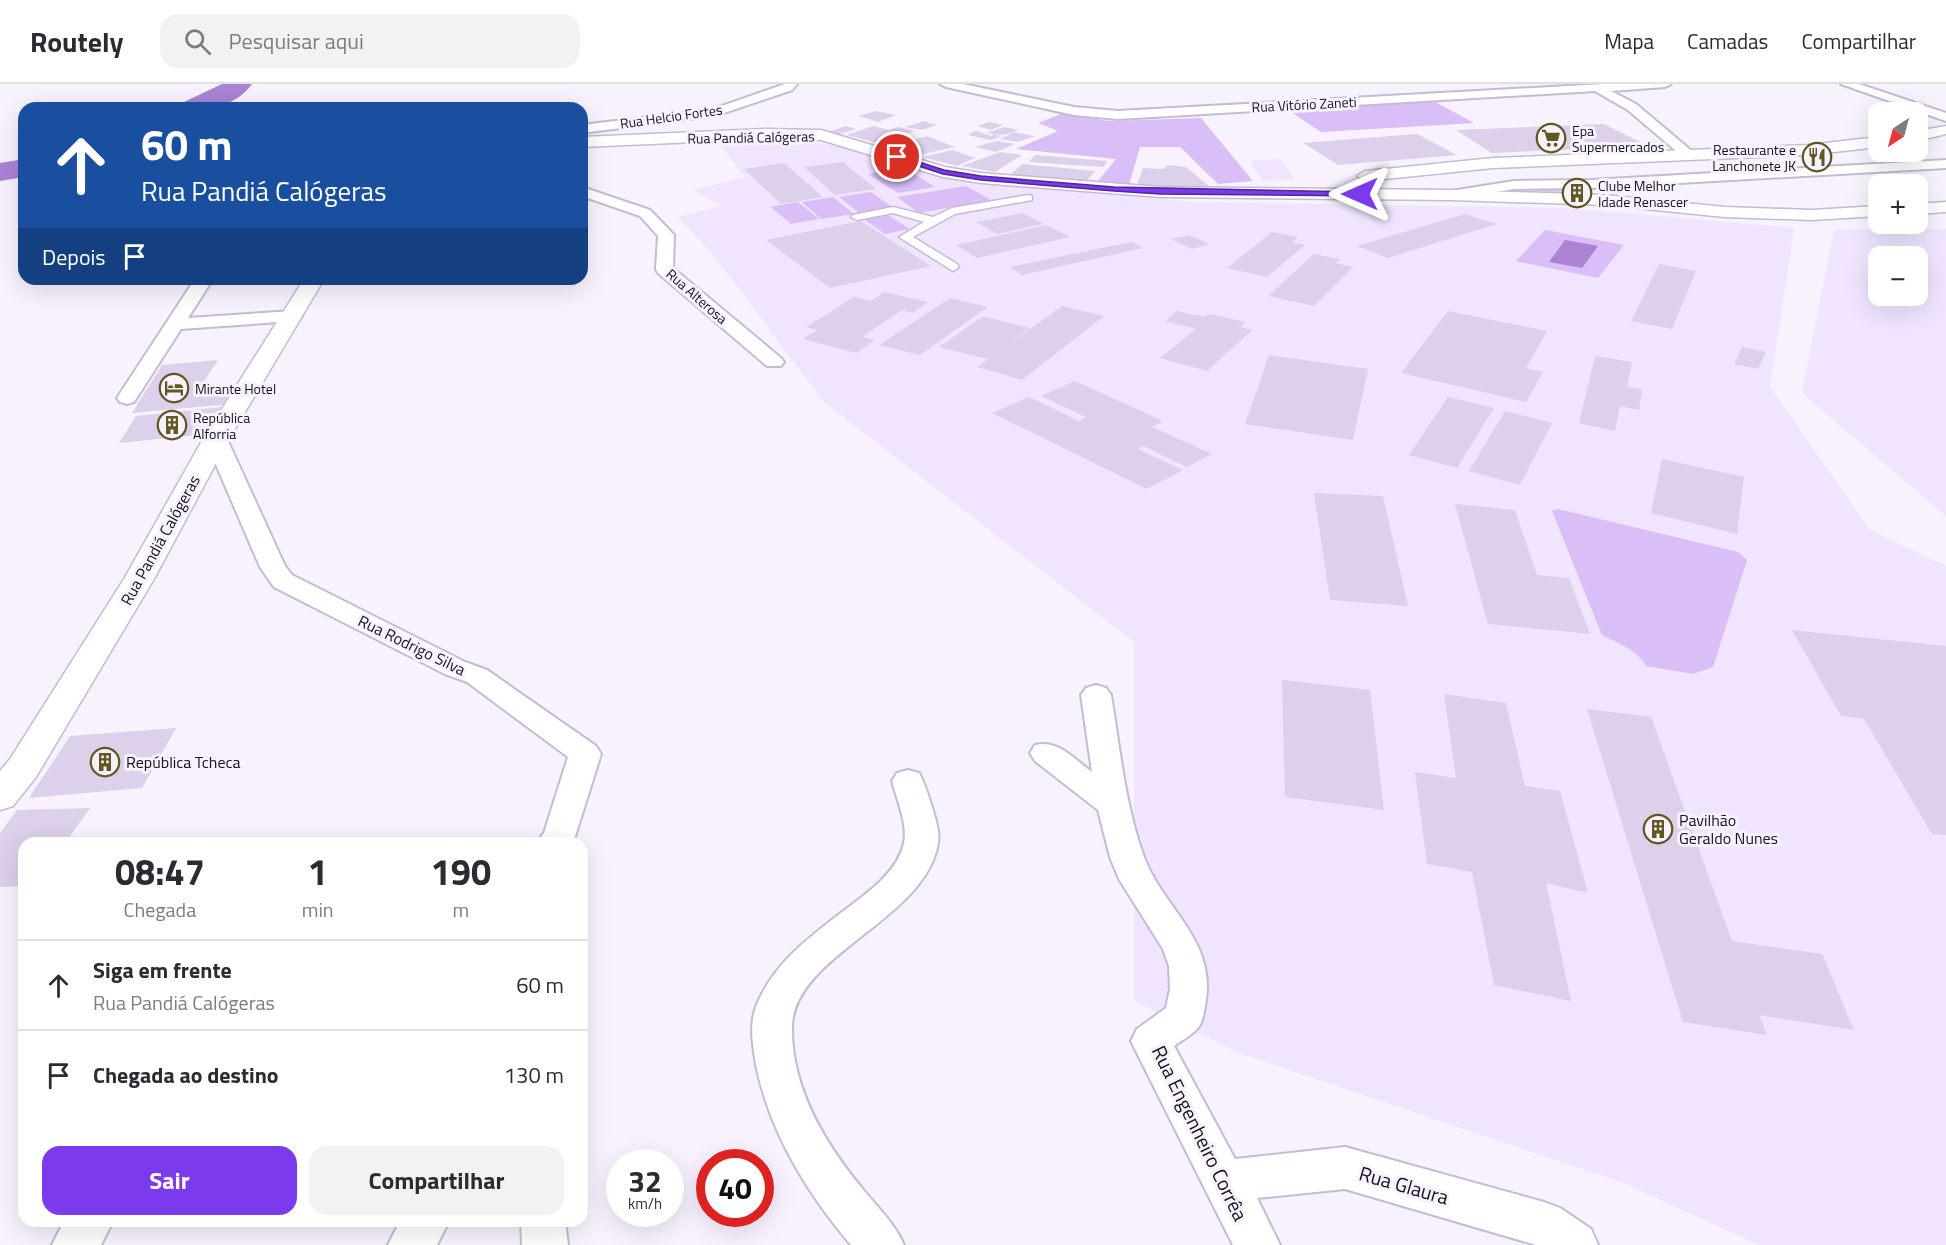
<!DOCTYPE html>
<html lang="pt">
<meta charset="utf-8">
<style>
body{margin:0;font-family:"Titillium Web",sans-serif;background:#f2f2f3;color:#2b2b33;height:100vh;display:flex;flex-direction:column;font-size:22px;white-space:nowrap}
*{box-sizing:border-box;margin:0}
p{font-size:20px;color:#7c7c81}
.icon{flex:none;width:33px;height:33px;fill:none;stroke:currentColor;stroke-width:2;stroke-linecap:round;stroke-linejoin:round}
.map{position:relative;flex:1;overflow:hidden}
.side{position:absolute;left:18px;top:753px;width:570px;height:390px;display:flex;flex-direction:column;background:#fff;border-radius:18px;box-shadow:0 6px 24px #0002}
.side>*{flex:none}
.banner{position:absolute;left:18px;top:18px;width:570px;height:183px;border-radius:18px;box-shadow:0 6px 24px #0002;background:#1a4fa0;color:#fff;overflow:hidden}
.needle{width:39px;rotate:216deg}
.tools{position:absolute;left:1868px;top:18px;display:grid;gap:12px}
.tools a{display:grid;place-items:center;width:60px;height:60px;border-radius:12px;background:#fff;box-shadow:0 6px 24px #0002;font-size:30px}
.speed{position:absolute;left:606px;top:1065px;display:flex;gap:12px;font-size:30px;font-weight:700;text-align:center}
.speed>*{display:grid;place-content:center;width:78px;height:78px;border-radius:50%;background:#fff;box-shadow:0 6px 24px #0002;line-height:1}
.speed small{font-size:15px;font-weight:400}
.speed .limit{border:9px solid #d22;background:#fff;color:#111}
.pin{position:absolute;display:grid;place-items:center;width:51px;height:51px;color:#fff;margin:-26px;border:3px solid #fff;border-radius:50%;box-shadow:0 2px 6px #0007}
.me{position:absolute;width:66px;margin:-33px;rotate:270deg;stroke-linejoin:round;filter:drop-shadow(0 0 4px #0008)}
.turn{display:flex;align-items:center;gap:21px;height:126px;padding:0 24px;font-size:27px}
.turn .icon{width:78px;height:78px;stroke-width:2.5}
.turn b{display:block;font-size:42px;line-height:51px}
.then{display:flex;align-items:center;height:57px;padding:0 24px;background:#0003;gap:12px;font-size:22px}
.eta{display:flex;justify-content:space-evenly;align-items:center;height:102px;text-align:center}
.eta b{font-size:36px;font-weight:700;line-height:42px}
.action{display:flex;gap:12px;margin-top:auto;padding:12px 24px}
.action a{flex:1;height:69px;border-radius:18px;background:#7c3aed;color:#fff;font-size:24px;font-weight:700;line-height:69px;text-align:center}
.action a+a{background:#f2f2f3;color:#2b2b33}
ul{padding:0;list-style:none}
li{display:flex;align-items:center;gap:18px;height:90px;padding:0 24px;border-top:2px solid #e1e1e2}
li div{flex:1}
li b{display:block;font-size:22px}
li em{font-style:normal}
header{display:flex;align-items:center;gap:36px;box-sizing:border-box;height:84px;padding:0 30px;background:#fff;border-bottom:2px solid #e1e1e2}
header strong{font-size:28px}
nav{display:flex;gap:33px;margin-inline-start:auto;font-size:21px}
.search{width:420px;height:54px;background:#f2f2f3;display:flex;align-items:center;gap:15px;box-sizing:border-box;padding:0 21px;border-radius:18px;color:#7c7c81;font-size:22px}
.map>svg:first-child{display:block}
</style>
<header>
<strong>Routely</strong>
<div class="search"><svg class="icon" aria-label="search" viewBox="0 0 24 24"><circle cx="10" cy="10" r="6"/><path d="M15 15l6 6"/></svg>Pesquisar aqui</div>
<nav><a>Mapa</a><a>Camadas</a><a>Compartilhar</a></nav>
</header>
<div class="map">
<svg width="1946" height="1161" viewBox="0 0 1946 1161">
<rect width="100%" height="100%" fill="#f7f2fd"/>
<path fill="#f0e4fe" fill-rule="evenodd" d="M808 58 864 64 954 96 1193 118 1568 124 1794 144 1770 303 1870 446 1946 482V1161H1759L1621 1098 1239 969 1134 917V558L823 317 732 195 705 162 678 133 721 122 693 106 745 93 721 61Z
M1280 75 1295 95 1263 97 1249 77Z
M1946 145V432L1802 309 1834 146ZM1878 172H1917V212H1878Z"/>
<path fill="#d9bef7" d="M1430 15 1474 39 1321 48 1285 24Z
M1061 30 1110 37 1201 34 1253 97 1218 100 1180 63H1140L1129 101 1097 98 1116 75 1016 65 1058 47 1038 39Z
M904 84 935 103 898 109 868 90Z
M966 102 991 116 919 129 897 113Z
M871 108 892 123 859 129 839 113Z
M833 113 854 130 821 135 802 118Z
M798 118 819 135 791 140 771 123Z
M886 130 910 145 885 150 862 134Z
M1545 146 1624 161 1598 194 1516 177Z
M1558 425 1738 468 1747 476 1713 583 1693 590 1646 582C1638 566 1617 559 1602 551L1552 427Z"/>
<path fill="#ab82d4" d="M1565 156 1598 162 1582 184 1549 178Z"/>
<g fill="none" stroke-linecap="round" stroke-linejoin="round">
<path fill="#ab82d4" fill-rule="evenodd" d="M222 0H252C234 25 207 24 180 24L184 18Z
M24 75V93L0 97V79Z"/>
</g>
<path fill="#dcd0eb" d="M876 27 896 31 878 38 859 32Z
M924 37 937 41 922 46 905 43Z
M989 38 1003 41 991 46 978 42Z
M1604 40 1648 62 1492 69 1456 46Z
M846 42 856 45 837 51 825 49Z
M873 42 889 46 898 43 915 47 878 59 846 51Z
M1004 43 1019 46 1003 51 994 50 1001 52 991 56 968 51 976 47 991 52 994 50 986 49Z
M1014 48 1035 52 1018 58 1000 55Z
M1417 50 1457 71 1338 81 1303 59Z
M927 52 955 63 917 71 886 64Z
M997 57 1015 60 996 68 975 63Z
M952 66 975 74 957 82 923 73Z
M1000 68 1022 71 995 88 962 82Z
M1035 71 1107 77 1104 83 1029 78Z
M843 78 876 105 835 111 804 83Z
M784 79 823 113 781 120 744 85Z
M1022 80 1095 87 1086 98 1011 90Z
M1167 81 1186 83 1209 102 1171 103 1169 105 1136 104 1143 84 1164 85Z
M1530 104H1583L1593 111 1535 107Z
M1023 129 1044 140 997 150 976 138Z
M1465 130 1496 140 1388 174 1357 162Z
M861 137 931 182 830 204 766 156Z
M1047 141 1070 153 977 174 956 161Z
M1272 148 1298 153 1292 158 1305 161 1267 193 1227 184Z
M1189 151 1209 160 1192 165 1171 155Z
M1131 158 1143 164 1022 191 1010 183Z
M1314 170 1340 175 1335 179 1353 183 1314 222 1268 212Z
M1659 180 1696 187 1672 245 1631 237Z
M884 208 928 218 913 229 902 226 862 253 875 256 857 269 803 255 817 246 806 243 854 213 871 217Z
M950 214 988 223 920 271 879 261Z
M1062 222 1104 232 1022 296 977 283Z
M1177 227 1205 233 1209 230 1246 238 1241 243 1252 246 1207 287 1160 274 1196 245 1165 237Z
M1448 227 1547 247 1526 284 1543 288 1526 318 1401 289Z
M983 232 1030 244 988 275 939 263Z
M1742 263 1766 268 1758 285 1734 280Z
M1269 271 1368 285 1353 356 1245 340Z
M1595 272 1632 278 1627 303 1642 305 1639 326 1620 322 1615 347 1579 339Z
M218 276 199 305 241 302 230 320 132 329 162 281Z
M1075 297 1163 337 1152 343 1212 370 1187 383 1143 362 1138 365 1183 386 1147 405 992 329 1029 313 1079 337 1086 333 1041 312Z
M1448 313 1494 324 1457 384 1409 371Z
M223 323 209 350 119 359 136 332Z
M1505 327 1552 339 1520 401 1469 387Z
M1662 375 1744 393 1737 450 1651 429Z
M1314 409 1383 412 1408 522 1330 516Z
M1455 420 1515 426 1537 491 1569 494 1590 550 1488 540Z
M1792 546 1946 562V751L1932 750 1864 635 1841 632Z
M1282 596 1370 606 1384 726 1285 713Z
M1444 610 1506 619 1525 702 1560 707 1588 809 1546 799 1571 917 1494 901 1472 788 1427 780 1415 688 1456 694Z
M1587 625 1651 633 1732 857 1822 870 1854 946 1759 931 1767 951 1683 938Z
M176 644 142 704 29 714 70 652Z
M90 724 65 759H24V802L0 803V749L17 726Z"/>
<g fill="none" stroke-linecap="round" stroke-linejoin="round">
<g stroke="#c6bad4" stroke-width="3">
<path id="pedestrian" d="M1028 111 1032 112V116L955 130 913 153 957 180 959 183 953 187 899 153 924 138 893 129 857 136 851 133 853 131 893 123 933 133 952 124Z"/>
</g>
<g stroke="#c6bad4" stroke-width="4">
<path id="minor" d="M785 0H797L792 6 715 32 582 49V41L713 25Z
M940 0H963L1074 23 1118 27 1603 0H1671L1665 3 1611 7 1636 20 1694 69 1687 73 1682 72 1628 26 1595 7 1118 35 1074 31 946 3Z
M1841 0H1859L1946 29V37Z
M1946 76V84L1591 104 1514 105 1451 115 1444 111 1451 107 1514 97 1591 96Z
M582 103 650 126 674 151 673 184 781 274 784 278 781 282H767L658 189 656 185 658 152 640 132 582 112Z
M195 195H213L188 234 293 227 299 228 302 232 299 236 293 237 181 245 134 318 127 320 120 318 117 314Z
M216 348 224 350 227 355 285 482 292 491 465 578 487 586 596 662 601 670 573 759H536L544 749 568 673 467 598 445 590 274 503 260 483 205 355 208 350Z
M1096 601 1106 604 1111 611C1120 665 1125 721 1144 773 1163 824 1215 855 1206 916 1204 926 1204 938 1196 946 1190 952 1181 957 1174 962L1235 1075 1345 1063 1544 1118 1560 1124 1591 1145 1598 1161H1536L1345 1105 1257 1114 1280 1161H1233L1131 957 1137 945 1166 924 1170 905 1169 882 1163 865 1119 795 1110 773 1098 726 1035 677 1030 669 1035 661C1058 655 1074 675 1092 688L1081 611 1086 604Z
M908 686 919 689C925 700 928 711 932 723 935 734 940 747 938 759 926 836 793 871 792 943 791 1003 824 1058 861 1103 876 1122 894 1138 904 1161H851C807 1109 770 1049 756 981 753 962 749 941 756 923 771 884 802 859 833 835 857 816 897 792 904 759 908 740 897 716 892 697L897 689Z
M64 1137H113L101 1161H52Z
M400 1137H449L437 1161H388Z
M521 1137H565L568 1161H522Z"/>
</g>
<g stroke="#c6bad4" stroke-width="3">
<path id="tertiary" d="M1946 42V50L1917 57V47Z
M765 45 821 46 945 83 981 89 1160 103 1451 106 1605 111 1725 123 1812 126 1878 122V132L1812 136 1725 133 1605 121 1451 116 1160 113 981 99 943 93 821 56 765 55 582 63V53Z
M1878 53V63L1808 71 1493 84 1365 97 1357 92 1365 87 1493 74 1808 61Z
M1946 118V128L1917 130V120Z
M304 195H324L229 355 154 495 36 693 13 722 0 726V687L10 675 124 495 203 355Z"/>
</g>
<use href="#pedestrian" fill="#fff" fill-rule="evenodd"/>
<use href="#minor" fill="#fff" fill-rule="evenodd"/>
<use href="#tertiary" fill="#fff" fill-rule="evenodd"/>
</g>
<path fill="#7c3aed" stroke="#51269a" stroke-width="1.5" d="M897 71 944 86 981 92 1114 103 1360 108 1364 110 1360 112 1160 110 1114 107 981 96 943 90 894 74Z"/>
<defs>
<g id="supermarket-ring" transform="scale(1.5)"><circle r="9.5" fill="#f7f2fd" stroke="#625622" stroke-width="1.5"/><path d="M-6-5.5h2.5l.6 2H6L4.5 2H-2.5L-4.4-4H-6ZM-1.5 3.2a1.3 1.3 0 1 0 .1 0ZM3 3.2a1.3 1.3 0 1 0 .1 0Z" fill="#625622"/></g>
<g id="restaurant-ring" transform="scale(1.5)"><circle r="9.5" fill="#f7f2fd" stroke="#625622" stroke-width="1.5"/><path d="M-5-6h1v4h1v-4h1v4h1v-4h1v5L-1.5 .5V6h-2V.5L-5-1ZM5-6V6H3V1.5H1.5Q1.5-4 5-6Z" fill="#625622"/></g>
<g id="building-ring" transform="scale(1.5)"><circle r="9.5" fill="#f7f2fd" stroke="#625622" stroke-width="1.5"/><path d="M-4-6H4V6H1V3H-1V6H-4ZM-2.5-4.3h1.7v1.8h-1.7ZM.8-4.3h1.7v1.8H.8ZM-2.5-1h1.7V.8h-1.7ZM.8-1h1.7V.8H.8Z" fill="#625622"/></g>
<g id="hotel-ring" transform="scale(1.5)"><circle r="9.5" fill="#f7f2fd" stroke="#625622" stroke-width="1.5"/><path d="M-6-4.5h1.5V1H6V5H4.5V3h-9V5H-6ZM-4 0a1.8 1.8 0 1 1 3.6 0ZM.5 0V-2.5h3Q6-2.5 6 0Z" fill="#625622"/></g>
</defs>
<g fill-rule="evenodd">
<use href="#supermarket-ring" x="1551" y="54"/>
<use href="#restaurant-ring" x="1817" y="73"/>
<use href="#building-ring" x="1577" y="109"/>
<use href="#hotel-ring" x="174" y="304"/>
<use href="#building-ring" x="172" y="341"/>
<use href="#building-ring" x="105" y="678"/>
<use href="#building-ring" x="1658" y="745"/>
</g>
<g text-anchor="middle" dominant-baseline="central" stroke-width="6" stroke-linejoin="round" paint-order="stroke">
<g font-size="14" fill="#17131c" stroke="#f7f2fd">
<text transform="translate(1304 20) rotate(-3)">Rua Vitório Zaneti</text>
<text transform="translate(671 32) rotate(-8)">Rua Helcio Fortes</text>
<text transform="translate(751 53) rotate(-1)">Rua Pandiá Calógeras</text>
<text transform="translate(697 212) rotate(41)">Rua Alterosa</text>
</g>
<g font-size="14" fill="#17131c" stroke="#f7f2fd" text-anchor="start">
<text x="1572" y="46">Epa<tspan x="1572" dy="16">Supermercados</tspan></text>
<text x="1796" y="65" text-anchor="end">Restaurante e<tspan x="1796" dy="16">Lanchonete JK</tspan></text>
<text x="1598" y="101">Clube Melhor<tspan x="1598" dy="16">Idade Renascer</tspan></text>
<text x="195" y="304">Mirante Hotel</text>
<text x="193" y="333">República<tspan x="193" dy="16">Alforria</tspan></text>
</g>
<g font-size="16" fill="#17131c" stroke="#f7f2fd">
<text transform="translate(160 456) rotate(-61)">Rua Pandiá Calógeras</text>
<text transform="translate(412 561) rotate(26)">Rua Rodrigo Silva</text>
</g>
<g font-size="16" fill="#17131c" stroke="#f7f2fd" text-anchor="start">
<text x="126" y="678">República Tcheca</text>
<text x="1679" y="736">Pavilhão<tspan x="1679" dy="18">Geraldo Nunes</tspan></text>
</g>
<g font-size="20" fill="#17131c" stroke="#f7f2fd">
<text transform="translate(1200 1049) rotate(64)">Rua Engenheiro Corrêa</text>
<text transform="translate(1404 1101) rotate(16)">Rua Glaura</text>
</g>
</g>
</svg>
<div class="tools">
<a><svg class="needle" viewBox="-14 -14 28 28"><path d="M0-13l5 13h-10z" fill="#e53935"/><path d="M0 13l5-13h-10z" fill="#7c7c81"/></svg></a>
<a>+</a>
<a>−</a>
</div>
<div class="speed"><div>32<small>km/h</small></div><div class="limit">40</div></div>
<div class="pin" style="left:897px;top:73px;background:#d93025"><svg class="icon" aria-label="arrive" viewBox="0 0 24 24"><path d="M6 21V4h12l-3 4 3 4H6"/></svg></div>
<svg class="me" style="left:1360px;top:110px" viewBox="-20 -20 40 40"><path d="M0-17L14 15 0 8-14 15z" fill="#7c3aed" stroke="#fff" stroke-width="4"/></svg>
<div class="banner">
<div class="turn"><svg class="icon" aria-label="ahead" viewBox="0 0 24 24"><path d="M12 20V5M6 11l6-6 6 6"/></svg><div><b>60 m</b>Rua Pandiá Calógeras</div></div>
<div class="then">Depois<svg class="icon" aria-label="arrive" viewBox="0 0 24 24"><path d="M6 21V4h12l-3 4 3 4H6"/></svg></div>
</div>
<section class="side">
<div class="eta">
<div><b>08:47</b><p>Chegada</p></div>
<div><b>1</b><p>min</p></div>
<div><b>190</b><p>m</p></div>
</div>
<ul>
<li><svg class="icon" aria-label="ahead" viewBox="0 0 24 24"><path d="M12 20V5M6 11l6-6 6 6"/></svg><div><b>Siga em frente</b><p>Rua Pandiá Calógeras</p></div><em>60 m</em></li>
<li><svg class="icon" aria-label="arrive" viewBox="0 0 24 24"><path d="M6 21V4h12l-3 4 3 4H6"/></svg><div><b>Chegada ao destino</b></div><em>130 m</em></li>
</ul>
<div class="action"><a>Sair</a><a>Compartilhar</a></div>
</section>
</div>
